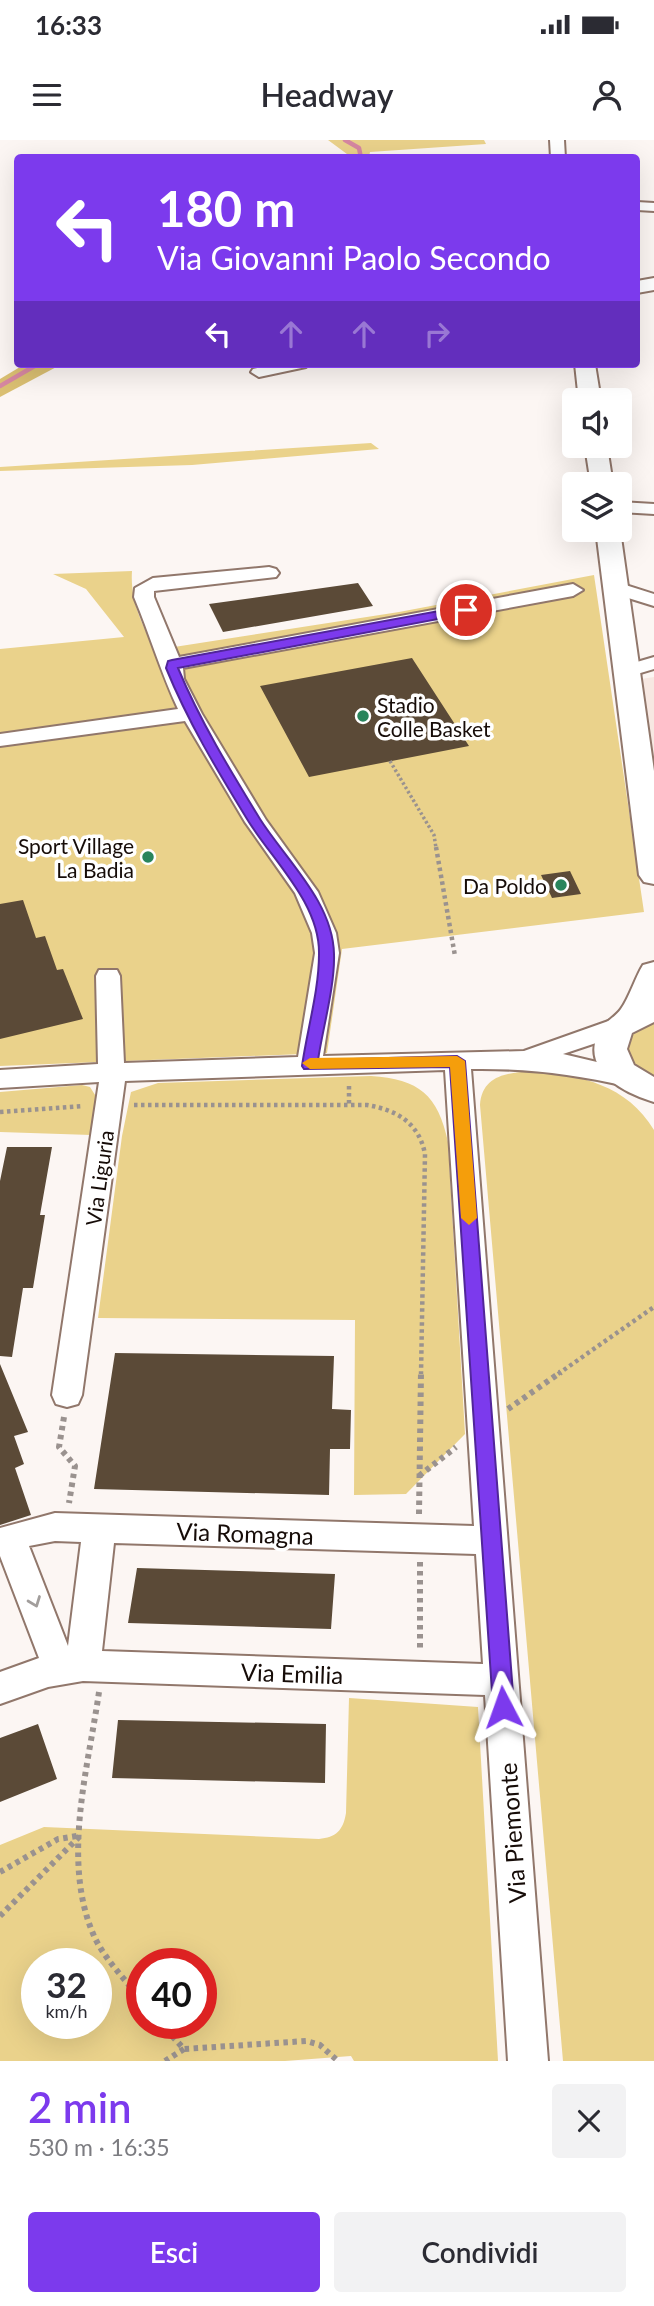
<!DOCTYPE html>
<html lang="it">
<meta charset="utf-8">
<style>
body{margin:0;font-family:Lato,sans-serif;background:#f2f2f3;color:#2b2b33;height:100vh;display:flex;flex-direction:column;font-size:26px;white-space:nowrap}
*{box-sizing:border-box;margin:0}
p{font-size:23px;color:#7c7c81}
.icon{flex:none;width:38px;height:38px;fill:none;stroke:currentColor;stroke-width:2;stroke-linecap:round;stroke-linejoin:round}
.map{position:relative;height:1921px;overflow:hidden}
.sheet{display:flex;flex-direction:column;background:#fff;flex:1}
.sheet>*{flex:none}
.top-card{position:absolute;left:14px;top:14px;width:626px;height:214px;border-radius:7px;box-shadow:0 7px 28px #0002;background:#7c3aed;color:#fff;overflow:hidden}
.fabs{position:absolute;left:562px;top:248px;display:grid;gap:14px}
.fabs a{display:grid;place-items:center;width:70px;height:70px;border-radius:7px;background:#fff;box-shadow:0 7px 28px #0002;font-size:35px}
.speed{position:absolute;left:21px;top:1808px;display:flex;gap:14px;font-size:35px;font-weight:700;text-align:center}
.speed>*{display:grid;place-content:center;width:91px;height:91px;border-radius:50%;background:#fff;box-shadow:0 7px 28px #0002;line-height:1}
.speed small{font-size:18px;font-weight:400}
.speed .limit{border:10px solid #d22;background:#fff;color:#111}
.pin{position:absolute;display:grid;place-items:center;width:60px;height:60px;color:#fff;margin:-30px;border:4px solid #fff;border-radius:50%;box-shadow:0 2px 7px #0007}
.me{position:absolute;width:77px;margin:-38px;rotate:356deg;stroke-linejoin:round;filter:drop-shadow(0 0 5px #0008)}
.turn{display:flex;align-items:center;gap:24px;height:147px;padding:0 28px;font-size:32px}
.turn .icon{width:91px;height:91px;stroke-width:2.5}
.turn b{display:block;font-size:49px;line-height:60px}
.lanes{display:flex;align-items:center;height:66px;padding:0 28px;background:#0003;justify-content:center;gap:35px;direction:ltr}
.lanes .off{opacity:.35}
.round{display:grid;place-items:center;flex:none;width:74px;height:74px;border-radius:7px;background:#f2f2f3}
.summary{display:flex;align-items:center;justify-content:space-between;height:119px;padding:0 28px}
h1{font-size:42px;font-weight:600;line-height:52px;color:#7c3aed}
.action{display:flex;gap:14px;margin-top:auto;padding:14px 28px}
.action a{flex:1;height:80px;border-radius:7px;background:#7c3aed;color:#fff;font-size:28px;font-weight:600;line-height:80px;text-align:center}
.action a+a{background:#f2f2f3;color:#2b2b33}
.status{display:flex;justify-content:space-between;align-items:center;height:49px;padding:0 35px;background:#fff;direction:ltr}
.status svg{height:19px;fill:currentColor}
header{display:flex;justify-content:space-between;align-items:center;height:91px;padding:0 28px;background:#fff;font-size:32px;font-weight:600}
.map>svg:first-child{display:block}
</style>
<div class="status"><b>16:33</b><svg viewBox="0 0 49 12"><path d="M0 12V9h3v3zM5 12V6h3v6zM10 12V3h3v9zM15 12V0h3v12zM26 1h20v11H26zM47 4h2v5h-2z"/></svg></div>
<header><svg class="icon" aria-label="menu" viewBox="0 0 24 24"><path d="M4 6h16M4 12h16M4 18h16"/></svg>Headway<svg class="icon" aria-label="person" viewBox="0 0 24 24"><circle cx="12" cy="8" r="4"/><path d="M4 21q1-7 8-7t8 7"/></svg></header>
<div class="map">
<svg width="654" height="1921" viewBox="0 0 654 1921">
<rect width="100%" height="100%" fill="#fcf6f3"/>
<path fill="#f7e8e2" d="M654 537V628L641 539Z"/>
<path fill="#ead28b" fill-rule="evenodd" d="M328 0H484L486 4 370 12 369 17H351Z
M371 303 379 309 192 325 0 331V327Z
M132 431C130 461 142 484 155 510L399 472 594 435 644 772 342 809 327 913 0 926V509L124 497 86 449 53 434Z
M654 880V937C640 931 612 911 628 894 634 887 646 884 654 880Z
M531 931C581 935 627 945 654 990V1921H563L480 965C482 936 506 933 531 931Z
M371 936C419 939 438 955 448 1002L465 1294 406 1354 354 1355 355 1180 98 1178 122 996 131 952 158 943Z
M82 945 90 947 97 958 91 995 0 992V952Z
M349 1558 478 1567 498 1921H354L351 1916 285 1921H0V1705L44 1687 319 1699C336 1697 343 1691 346 1673ZM37 1824H96V1883H37ZM142 1824H201V1883H142Z"/>
<path fill="#dabf72" d="M25 224H62L0 257V239Z"/>
<g fill="none" stroke-linecap="round" stroke-linejoin="round">
<path stroke="#d687a1" stroke-width="4.5" d="M345 0 359 8 361 18
M0 246 38 224"/>
</g>
<path fill="#5b4a37" d="M358 443 373 466 223 492 209 464Z
M412 518 469 606 309 637 260 546Z
M570 731 581 754 552 758 541 735Z
M23 760 36 798 45 796 57 830 63 829 83 879 0 899V764Z
M7 1007H52L40 1075H45L33 1148H23L12 1217 0 1216V1041Z
M115 1213 334 1216 332 1269 351 1270 350 1309H330L329 1355 94 1349Z
M0 1224 28 1292 14 1296 24 1324 15 1328 31 1375 0 1385Z
M137 1428 335 1434 331 1489 128 1483Z
M118 1580 326 1584 325 1643 112 1638Z
M38 1584 57 1639 0 1662V1598Z"/>
<g fill="none" stroke-linecap="round" stroke-linejoin="round">
<g stroke="#91776b" stroke-width="4">
<path id="minor" d="M550 0H564L565 18H551Z
M637 62 654 63V71L637 70Z
M275 224H308L306 227 259 237 251 232 253 229Z
M620 362 654 364V374L620 372Z
M269 427 276 429 279 433 276 437 154 451V457L179 517 573 444 583 450 573 456 183 528 184 539 202 574 266 680 318 752 336 793 339 813 323 916 524 911 617 878 626 881 630 887 626 893 563 914 635 931 639 937 635 943 626 946C573 934 525 928 471 929L548 1921H508L485 1555 83 1541 48 1547 0 1564V1532L39 1518 0 1416V1388L55 1373 474 1386 445 930 125 941 82 1255 78 1264 67 1267 56 1264 52 1255 99 942 0 948V930L98 924 96 836 99 830H117L120 836 124 923 298 917 315 813 312 793 295 753 245 682 185 581 0 606V594L178 569C161 533 150 495 134 457L135 448 153 438ZM55 1401 81 1402 68 1506 29 1406ZM114 1403 476 1414 483 1524 102 1511Z
M616 442 654 454V466L609 452 606 448 609 444Z
M654 517V529L627 537 617 531 620 527Z"/>
</g>
<g stroke="#91776b" stroke-width="4">
<path id="major" d="M654 138V150L637 153V141Z
M575 224H595L601 261H579Z
M585 306H607L613 345H591Z
M596 390H620L654 631V744L644 742 639 735Z
M654 822V882L632 893 627 909 634 925 654 937V962C627 954 583 933 597 896 601 883 614 879 621 869 630 856 635 838 643 825Z"/>
</g>
<path stroke="#9a928f" stroke-width="3.5" stroke-dasharray="2.5 2.5" stroke-linecap="butt" d="M390 621 434 695 436 708"/>
<path stroke="#9a928f" stroke-width="4.5" stroke-dasharray="3.5 3.5" stroke-linecap="butt" d="M436 707 455 816
M349 946V964
M134 965H367C397 970 419 983 425 1014L421 1234
M0 972 83 966
M558 1234 654 1167"/>
<path stroke="#9a928f" stroke-width="6" stroke-dasharray="4.5 4.5" stroke-linecap="butt" d="M508 1269 561 1232
M64 1277 59 1307 75 1326 69 1363
M419 1336 456 1307
M419 1374 421 1232
M420 1422V1511
M99 1552C88 1629 61 1721 94 1796 105 1820 126 1840 142 1861
M0 1732 58 1699 77 1696
M0 1776 80 1696
M160 1883 184 1909 306 1901 320 1905 338 1921
M165 1921 184 1909"/>
<use href="#minor" fill="#fff" fill-rule="evenodd"/>
<use href="#major" fill="#fff" fill-rule="evenodd"/>
</g>
<defs><path id="oneway-chevron" d="M-2-3.5L2.5 0L-2 3.5" fill="none" stroke-width="1.6" stroke-linecap="round" stroke-linejoin="round" transform="scale(1.75)"/></defs>
<use stroke="#a29e9c" href="#oneway-chevron" transform="translate(35 1462) rotate(69)"/>
<path fill="#7c3aed" stroke="#51269a" stroke-width="2" d="M466 466 470 468V473L178 528C200 581 230 630 260 679 286 720 333 762 334 814 335 846 323 887 318 920L457 916 465 921 514 1567 511 1574 503 1577 496 1574 493 1567 450 927 304 929 302 926C307 890 319 851 319 814 320 763 272 720 247 679 217 630 188 582 166 528L168 521 172 520Z"/>
<path fill="#f59e0b" d="M457 916 465 921 477 1078 469 1085 461 1078 450 927 310 929 302 923 310 918Z"/>
<g fill="#29855c" stroke="#fff" stroke-width="2.5">
<circle cx="363" cy="576" r="7"/>
<circle cx="148" cy="717" r="7"/>
<circle cx="561" cy="745" r="7"/>
</g>
<g text-anchor="middle" dominant-baseline="central" stroke-width="7" stroke-linejoin="round" paint-order="stroke">
<g font-size="21" fill="#160c08" stroke="#fff" text-anchor="end">
<text x="377" y="564" text-anchor="start">Stadio<tspan x="377" dy="24">Colle Basket</tspan></text>
<text x="134" y="705">Sport Village<tspan x="134" dy="24">La Badia</tspan></text>
<text x="547" y="745">Da Poldo</text>
</g>
<g font-size="21" fill="#160c08" stroke="#fff">
<text transform="translate(99 1038) rotate(-82)">Via Liguria</text>
</g>
<g font-size="24" fill="#160c08" stroke="#fff">
<text transform="translate(245 1393) rotate(2)">Via Romagna</text>
<text transform="translate(292 1533) rotate(2)">Via Emilia</text>
<text transform="translate(512 1693) rotate(-94)">Via Piemonte</text>
</g>
</g>
</svg>
<div class="fabs">
<a><svg class="icon" aria-label="sound" viewBox="0 0 24 24"><path d="M4 9h4l5-4v14l-5-4H4zM17 9q2 3 0 6"/></svg></a>
<a><svg class="icon" aria-label="layers" viewBox="0 0 24 24"><path d="M12 4l9 5-9 5-9-5zM3 14l9 5 9-5"/></svg></a>
</div>
<div class="speed"><div>32<small>km/h</small></div><div class="limit">40</div></div>
<div class="pin" style="left:466px;top:470px;background:#d93025"><svg class="icon" aria-label="arrive" viewBox="0 0 24 24"><path d="M6 21V4h12l-3 4 3 4H6"/></svg></div>
<svg class="me" style="left:503px;top:1567px" viewBox="-20 -20 40 40"><path d="M0-17L14 15 0 8-14 15z" fill="#7c3aed" stroke="#fff" stroke-width="4"/></svg>
<div class="top-card">
<div class="turn"><svg class="icon" aria-label="left" viewBox="0 0 24 24"><path d="M17 20v-9H6M10 6l-5 5 5 5"/></svg><div><b>180 m</b>Via Giovanni Paolo Secondo</div></div>
<div class="lanes"><svg class="icon" aria-label="left" viewBox="0 0 24 24"><path d="M17 20v-9H6M10 6l-5 5 5 5"/></svg><svg class="icon off" aria-label="ahead" viewBox="0 0 24 24"><path d="M12 20V5M6 11l6-6 6 6"/></svg><svg class="icon off" aria-label="ahead" viewBox="0 0 24 24"><path d="M12 20V5M6 11l6-6 6 6"/></svg><svg class="icon off" aria-label="right" viewBox="0 0 24 24"><path d="M7 20v-9h11M14 6l5 5-5 5"/></svg></div>
</div>
</div>
<section class="sheet">
<div class="summary"><div><h1>2 min</h1><p>530 m · 16:35</p></div><a class="round"><svg class="icon" aria-label="close" viewBox="0 0 24 24"><path d="M6 6l12 12M18 6L6 18"/></svg></a></div>
<div class="action"><a>Esci</a><a>Condividi</a></div>
</section>
